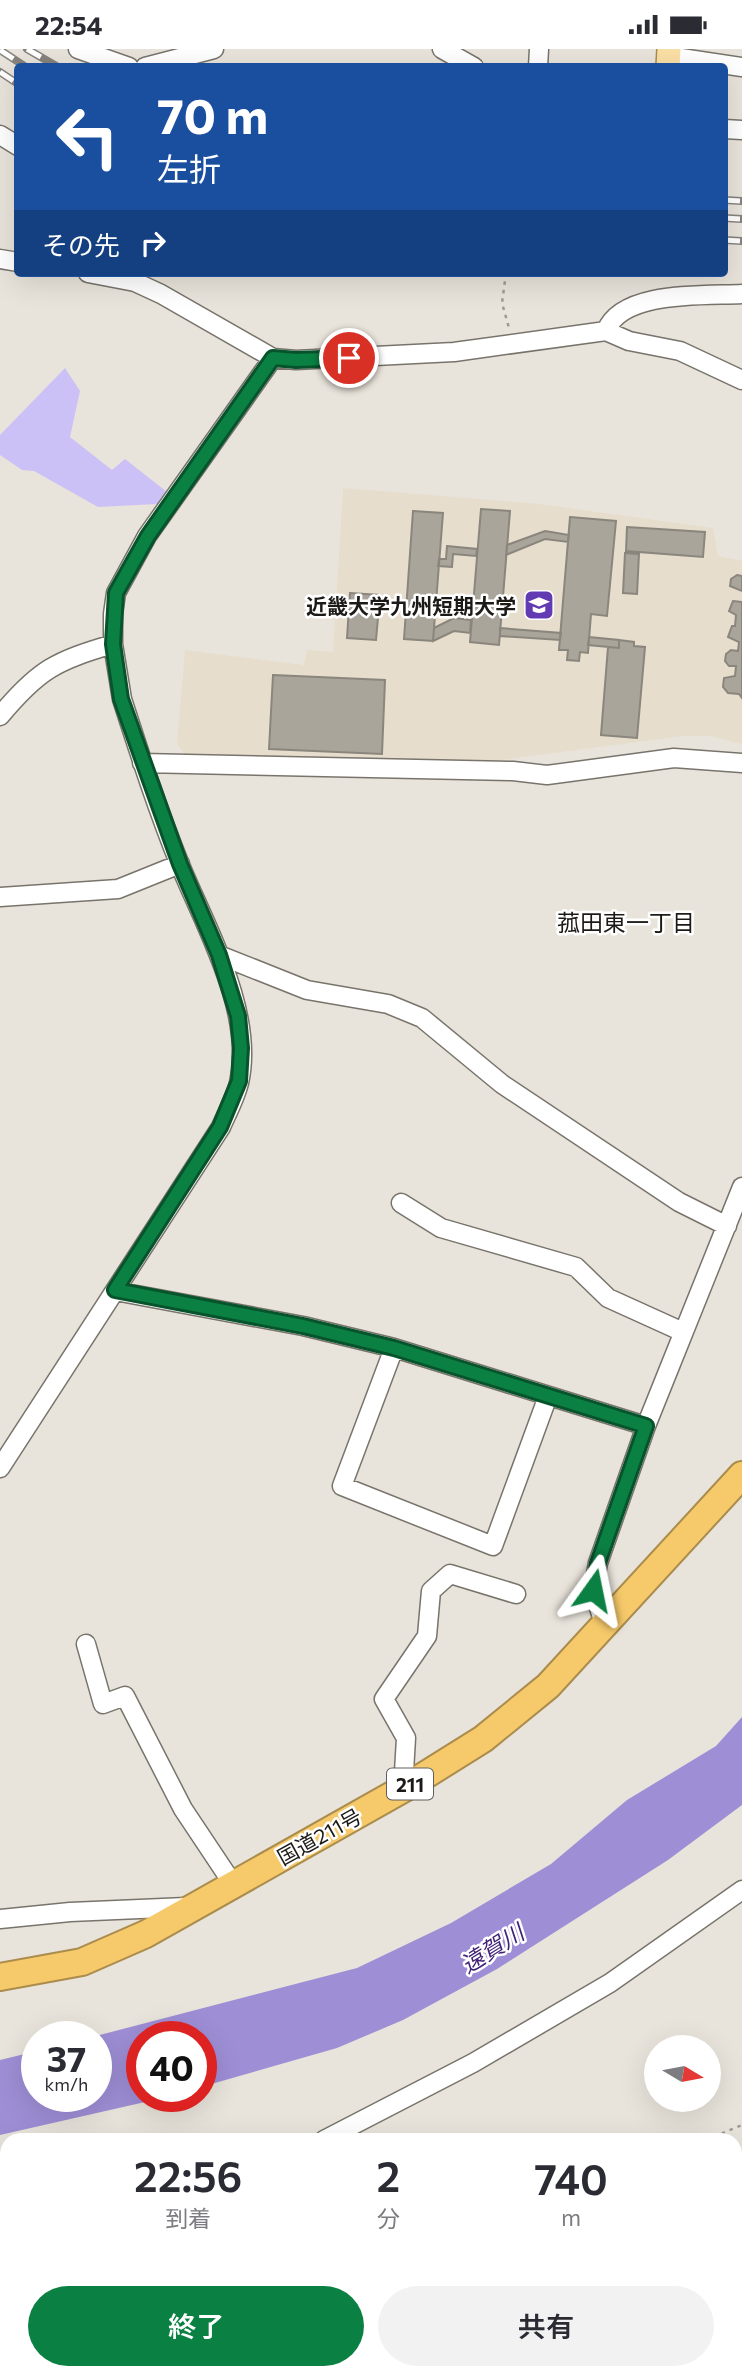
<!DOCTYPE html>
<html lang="ja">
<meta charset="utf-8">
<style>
body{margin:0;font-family:Commissioner,"Noto Sans JP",sans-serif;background:#f2f2f3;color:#2b2b33;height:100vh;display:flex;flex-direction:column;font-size:26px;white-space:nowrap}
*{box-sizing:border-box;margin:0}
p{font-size:23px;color:#7c7c81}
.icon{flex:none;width:38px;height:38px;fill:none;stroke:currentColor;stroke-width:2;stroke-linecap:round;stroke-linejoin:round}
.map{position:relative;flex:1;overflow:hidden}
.side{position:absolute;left:0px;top:2084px;width:742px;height:247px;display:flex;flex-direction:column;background:#fff;border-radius:21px 21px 0 0;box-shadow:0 7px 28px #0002}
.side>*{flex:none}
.hud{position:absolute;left:14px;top:14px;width:714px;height:214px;border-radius:7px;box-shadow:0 7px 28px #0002;background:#1a4fa0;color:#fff;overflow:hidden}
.needle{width:46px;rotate:100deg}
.controls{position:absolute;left:644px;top:1986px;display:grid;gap:14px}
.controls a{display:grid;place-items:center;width:77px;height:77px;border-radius:50%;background:#fff;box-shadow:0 7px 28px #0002;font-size:35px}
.speed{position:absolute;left:21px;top:1972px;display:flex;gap:14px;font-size:35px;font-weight:700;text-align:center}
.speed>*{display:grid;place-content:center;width:91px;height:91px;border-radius:50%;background:#fff;box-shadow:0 7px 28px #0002;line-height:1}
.speed small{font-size:18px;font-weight:400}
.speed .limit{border:10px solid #d22;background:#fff;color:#111}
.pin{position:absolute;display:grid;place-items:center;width:60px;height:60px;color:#fff;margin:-30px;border:4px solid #fff;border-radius:50%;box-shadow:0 2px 7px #0007}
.me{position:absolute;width:77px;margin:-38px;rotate:12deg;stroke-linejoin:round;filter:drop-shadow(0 0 5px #0008)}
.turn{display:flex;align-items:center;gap:24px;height:147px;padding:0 28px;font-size:32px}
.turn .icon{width:91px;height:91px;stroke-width:2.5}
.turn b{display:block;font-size:49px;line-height:60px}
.then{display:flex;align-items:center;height:66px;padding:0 28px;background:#0003;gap:14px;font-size:26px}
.eta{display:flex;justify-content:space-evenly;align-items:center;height:119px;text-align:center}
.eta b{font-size:42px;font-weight:600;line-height:49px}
.button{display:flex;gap:14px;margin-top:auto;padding:14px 28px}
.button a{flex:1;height:80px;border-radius:42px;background:#0b8043;color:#fff;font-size:28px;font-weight:600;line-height:80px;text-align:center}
.button a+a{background:#f2f2f3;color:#2b2b33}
.status{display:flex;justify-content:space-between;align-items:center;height:49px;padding:0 35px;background:#fff;direction:ltr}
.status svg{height:19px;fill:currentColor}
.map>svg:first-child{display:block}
</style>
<div class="status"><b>22:54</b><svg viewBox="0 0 49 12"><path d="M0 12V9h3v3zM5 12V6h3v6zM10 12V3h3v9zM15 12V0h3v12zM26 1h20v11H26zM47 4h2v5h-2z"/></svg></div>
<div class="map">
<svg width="742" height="2330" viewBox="0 0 742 2330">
<rect width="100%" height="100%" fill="#e9e4db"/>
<path fill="#e6ddcc" d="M343 439 540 455 713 479 718 507 742 512V695L710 687H683L478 714 185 705 177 695 185 601 304 616 307 601 333 603Z"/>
<path fill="#ccc1f7" d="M65 319 80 342 70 388 112 421 125 410 167 443 158 455 98 458 34 422 22 421 0 406V386Z"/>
<path fill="#9e8ed6" d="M742 1668V1756L668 1811 497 1920 403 1971 337 1999 201 2038V1988H142V2048H167L0 2086V2011L37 2002V2048H96V1988H92L357 1919 451 1874 551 1815 627 1751 716 1697Z"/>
<path fill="#a9a59b" stroke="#8a867d" stroke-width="2" d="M481 460 510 462 499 596 470 593Z
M413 462 443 464 433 592 404 590Z
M570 468 616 472 607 567 591 565 588 604 580 603 579 612 567 611 568 601H559Z
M627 478 705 483 703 508 626 502Z
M545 482 569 486 568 493 545 490 506 506 507 496Z
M447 497 477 500 476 507 453 505 452 518 438 517 439 510H446Z
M625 504 639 505 637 545 623 544Z
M737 526 742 527V542L730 537 731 530Z
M350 544 380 546 376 591 347 589Z
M733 552 742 553V649L739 645 728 644 723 638 724 629 735 627 736 617H729L725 612 726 605 731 601 738 602 739 593 728 588 732 577H735L736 566 729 562Z
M454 569 471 571 470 584 454 582 433 592 434 579Z
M500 579 561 584 560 591 500 587Z
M589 588 619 591V599L588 596Z
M619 591 634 593V597L645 598 637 689 601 686 608 598 619 599Z
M273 626 385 631 382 705 269 700Z"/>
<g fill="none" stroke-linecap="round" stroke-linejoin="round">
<g stroke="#78746b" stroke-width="21">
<path id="minor" d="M78 0 129 18
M442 0 474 18
M668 7 742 18
M145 18 214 0
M538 18 539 0
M724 80 742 81
M0 86 18 97
M0 210 18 213
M88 224 135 233 161 245 273 309 296 311 454 303 606 282 629 292 680 302 742 331
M606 282C622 241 705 247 742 245
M0 667C39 620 56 612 113 595
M142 714 513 722 547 726 674 709 742 714
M0 848 118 840 180 815
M219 906 307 941 388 955 422 969 502 1035 679 1153 727 1177
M401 1154 441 1179 576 1218 608 1249 683 1283
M115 1242 303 1277 394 1299 646 1377
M394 1299 342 1437 493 1497 548 1347
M0 1419 221 1078C227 1064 235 1050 239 1034 255 964 206 879 180 816 158 762 140 706 122 650L113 595V565L116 544 147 487 273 309
M604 1574 593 1541 598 1514 646 1377 742 1138
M86 1595 103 1655 125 1647 183 1760 233 1835
M403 1740 406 1689 384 1650 427 1587 431 1542 450 1525 516 1545
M0 1870 70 1863 186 1858
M324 2091 473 2014 610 1934 742 1841
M0 2202 7 2201
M0 2226 7 2225
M244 2324 264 2330"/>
</g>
<g stroke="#aa8c4d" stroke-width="26">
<path id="major" d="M668 18 669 0"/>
</g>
<g stroke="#aa8c4d" stroke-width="30">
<path id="highway" d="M0 1928 82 1913 146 1885 403 1740 483 1690 548 1637 742 1426"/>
</g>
<path stroke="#9f9b94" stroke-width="2.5" stroke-dasharray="3.5 5" stroke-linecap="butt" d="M506 224 502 254 509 279
M706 2091 742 2076
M139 2330 153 2324"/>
<use href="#minor" stroke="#fff" stroke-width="18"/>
<use href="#major" stroke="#fadfa6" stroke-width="23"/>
<use href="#highway" stroke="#f6c96a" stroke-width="26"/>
<g stroke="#86827c" stroke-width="8">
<path id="rail" d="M27 0 58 18
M0 1 26 18
M0 23 18 35
M724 151 742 152
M724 169 742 170
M724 191 742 192"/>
</g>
<use href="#rail" stroke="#fff" stroke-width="5" stroke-dasharray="16" stroke-linecap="butt"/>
</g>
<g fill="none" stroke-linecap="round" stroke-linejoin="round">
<g stroke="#07532c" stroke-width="18">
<path id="route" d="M349 309 296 311 273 309 148 487 116 544 113 595 121 650 180 815 219 906 238 967 241 999 239 1032 220 1078 115 1241 303 1277 394 1299 646 1377 598 1514 593 1541"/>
</g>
<use href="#route" stroke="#0b8043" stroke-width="12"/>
</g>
<defs>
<g id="university-square" transform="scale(1.575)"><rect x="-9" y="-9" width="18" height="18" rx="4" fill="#623ab2" stroke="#fff"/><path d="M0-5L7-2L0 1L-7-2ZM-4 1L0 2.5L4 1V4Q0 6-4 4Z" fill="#fff"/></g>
</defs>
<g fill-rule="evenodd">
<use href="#university-square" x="539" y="556"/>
</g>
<g text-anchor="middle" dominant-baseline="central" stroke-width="5" stroke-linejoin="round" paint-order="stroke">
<rect fill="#fff" stroke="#605f5d" stroke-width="2" x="387" y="1719.5" width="46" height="31" rx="5"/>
<g font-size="19" font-weight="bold" fill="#1c1a17">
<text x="410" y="1735">211</text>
</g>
<g font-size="21" font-weight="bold" fill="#1c1a17" stroke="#fff" text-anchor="end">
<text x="516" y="556">近畿大学九州短期大学</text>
</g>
<g font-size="21" fill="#1c1a17" stroke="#fff">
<text transform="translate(319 1787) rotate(-29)">国道211号</text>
</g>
<g font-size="23" fill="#1c1a17" stroke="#fff">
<text x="626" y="873">菰田東一丁目</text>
</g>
<g font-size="23" font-style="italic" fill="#402377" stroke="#fff">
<text transform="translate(492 1899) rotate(-32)">遠賀川</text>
</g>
</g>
</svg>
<div class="controls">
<a><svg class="needle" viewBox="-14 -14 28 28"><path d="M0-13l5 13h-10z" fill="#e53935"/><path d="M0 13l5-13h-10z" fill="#7c7c81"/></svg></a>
</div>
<div class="speed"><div>37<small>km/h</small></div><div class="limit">40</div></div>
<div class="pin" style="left:349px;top:309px;background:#d93025"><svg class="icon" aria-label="arrive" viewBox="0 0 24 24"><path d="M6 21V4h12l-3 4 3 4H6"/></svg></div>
<svg class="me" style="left:593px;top:1541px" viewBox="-20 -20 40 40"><path d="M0-17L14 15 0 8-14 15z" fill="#0b8043" stroke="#fff" stroke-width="4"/></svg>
<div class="hud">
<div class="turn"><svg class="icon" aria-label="left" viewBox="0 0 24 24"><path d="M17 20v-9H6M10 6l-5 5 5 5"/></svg><div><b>70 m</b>左折</div></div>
<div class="then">その先<svg class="icon" aria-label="right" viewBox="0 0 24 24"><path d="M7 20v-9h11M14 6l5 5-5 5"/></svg></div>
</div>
<section class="side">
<div class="eta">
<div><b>22:56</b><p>到着</p></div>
<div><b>2</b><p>分</p></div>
<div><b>740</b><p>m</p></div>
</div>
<div class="button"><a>終了</a><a>共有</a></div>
</section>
</div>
